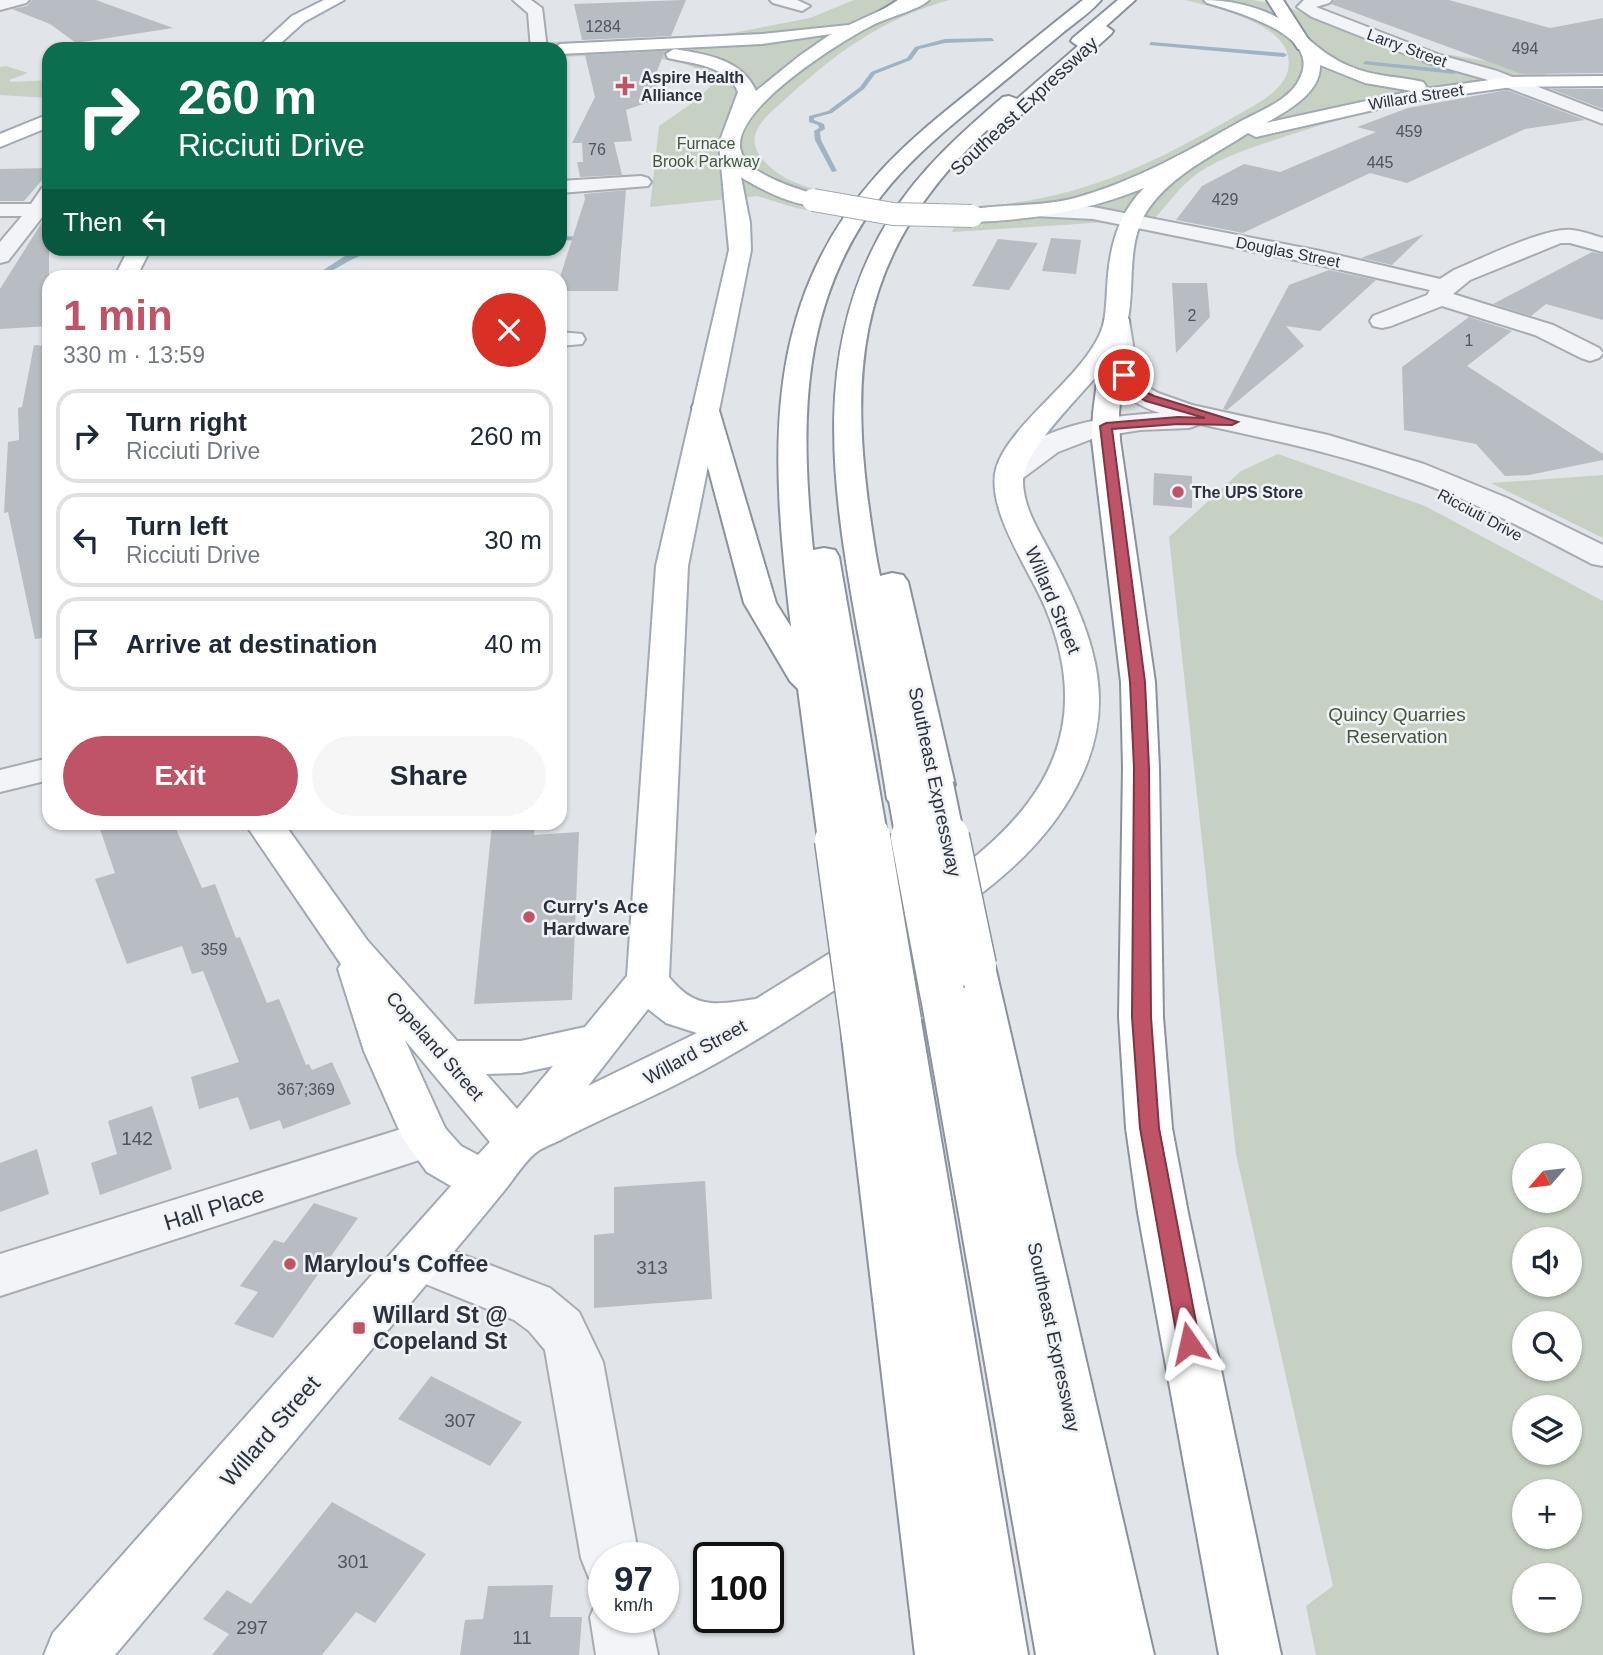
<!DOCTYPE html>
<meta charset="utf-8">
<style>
body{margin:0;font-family:Helvetica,sans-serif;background:#f6f6f7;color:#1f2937;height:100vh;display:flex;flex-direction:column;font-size:26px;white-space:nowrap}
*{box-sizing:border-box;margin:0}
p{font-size:23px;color:#747a83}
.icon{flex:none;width:38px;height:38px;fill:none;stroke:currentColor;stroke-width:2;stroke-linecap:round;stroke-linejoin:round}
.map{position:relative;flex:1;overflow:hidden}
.side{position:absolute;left:42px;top:270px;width:525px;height:560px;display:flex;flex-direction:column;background:#fff;border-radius:21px;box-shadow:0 2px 5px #0004}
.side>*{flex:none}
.top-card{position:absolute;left:42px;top:42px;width:525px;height:214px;border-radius:21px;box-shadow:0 2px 5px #0004;background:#0b6e4f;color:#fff;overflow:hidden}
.needle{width:46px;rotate:242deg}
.tools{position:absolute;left:1512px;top:1143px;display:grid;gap:14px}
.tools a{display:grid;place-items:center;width:70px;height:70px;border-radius:50%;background:#fff;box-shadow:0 2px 5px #0004;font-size:35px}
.speed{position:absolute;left:588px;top:1542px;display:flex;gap:14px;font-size:35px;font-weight:700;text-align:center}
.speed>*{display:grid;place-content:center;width:91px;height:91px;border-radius:50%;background:#fff;box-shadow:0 2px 5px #0004;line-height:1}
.speed small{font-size:18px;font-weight:400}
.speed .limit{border:4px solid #111;border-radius:10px;background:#fff;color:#111}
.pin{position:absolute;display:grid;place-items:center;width:60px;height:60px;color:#fff;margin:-30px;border:4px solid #fff;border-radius:50%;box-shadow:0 2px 7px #0007}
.me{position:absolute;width:77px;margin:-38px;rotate:349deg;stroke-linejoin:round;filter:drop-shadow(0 0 5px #0008)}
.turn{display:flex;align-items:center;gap:24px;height:147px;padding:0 21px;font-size:32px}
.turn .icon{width:91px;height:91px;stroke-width:2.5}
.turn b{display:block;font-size:49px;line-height:60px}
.then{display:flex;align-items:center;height:66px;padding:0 21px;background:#0003;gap:14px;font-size:26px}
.round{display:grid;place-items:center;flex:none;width:74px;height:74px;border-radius:37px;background:#f6f6f7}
.head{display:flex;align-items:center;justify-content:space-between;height:119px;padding:0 21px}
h1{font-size:42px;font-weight:700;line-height:52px;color:#bf5368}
.primary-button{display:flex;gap:14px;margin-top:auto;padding:14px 21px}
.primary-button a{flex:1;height:80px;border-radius:42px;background:#bf5368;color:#fff;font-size:28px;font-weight:700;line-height:80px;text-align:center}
.primary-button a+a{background:#f6f6f7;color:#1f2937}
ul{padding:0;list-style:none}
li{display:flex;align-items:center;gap:21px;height:94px;margin:0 14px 10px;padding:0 7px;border:4px solid #e0e1e3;border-radius:21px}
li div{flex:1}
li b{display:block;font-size:26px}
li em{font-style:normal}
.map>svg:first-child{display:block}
</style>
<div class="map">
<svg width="1603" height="1655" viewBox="0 0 1603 1655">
<rect width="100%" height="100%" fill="#e1e4e8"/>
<path fill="#c7d1c3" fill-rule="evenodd" d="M854 0H949C879 20 833 55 780 104 759 122 742 140 767 164 790 188 833 194 865 199 1012 222 1106 192 1232 118 1254 105 1295 88 1288 56 1281 22 1214 7 1185 0H1252L1282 5 1385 44 1541 70 1563 86C1471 85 1367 109 1281 138 1253 147 1223 156 1198 173 1181 185 1168 204 1154 219L952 232 954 227 865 221 796 208 757 196 650 207 659 126 695 101 710 87C709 48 586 56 560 57V49H363L717 36 810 18Z
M6 66 28 73 9 80 11 82 49 80V98L0 95V67Z
M1278 454 1425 506 1603 601V1655H1316L1306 1606 1333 1586 1236 1154 1169 537 1241 471ZM1524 1155H1570V1200H1524ZM1524 1239H1570V1284H1524ZM1524 1323H1570V1368H1524ZM1570 1407V1452H1524V1407ZM1524 1491H1570V1536H1524ZM1524 1575H1570V1620H1524Z
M1603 475V538L1491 483Z"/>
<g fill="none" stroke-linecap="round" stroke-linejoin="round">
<path fill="#9fb3c4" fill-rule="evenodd" d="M992 38 994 41 945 43 919 49 911 60 875 74 864 89 832 113 814 118V120L824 124 825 129 820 132 821 140 837 171 832 172 815 140 814 131 819 128 818 125 809 122V116L828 111 860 87 871 72 907 58 915 47 945 39Z
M1151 42 1284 53 1287 55 1284 57 1149 45Z
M1365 61 1454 70 1457 72 1454 74 1363 64Z
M560 236 588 237 592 239 588 241 560 240Z
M366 248H377L351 260 322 276H314L345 256Z"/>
</g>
<path fill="#b8bdc4" d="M32 0H96L173 28 76 43 50 24 12 9 27 6Z
M683 0H686L671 36 582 40 574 4Z
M1335 0H1449L1550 28 1603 18V73L1522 74 1331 4Z
M665 51 655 76 660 98 626 110 632 141 614 142 622 175 580 177 577 162H583L582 143H572L595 97 585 55Z
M1551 89H1603V109Z
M1507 90 1585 120 1525 129 1407 183 1370 173 1243 233 1176 220 1202 186 1244 164 1280 172 1376 132 1357 127 1408 108Z
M49 168V172L24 201H0V169Z
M626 190 618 291H560V277L585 199 584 194Z
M44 219H49V326L0 329V289Z
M1424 234 1392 265 1361 258Z
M1051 238 1081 240 1076 274 1042 271Z
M998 239 1038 243 1009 290 972 286Z
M1592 252 1603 254V320L1546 304 1531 316 1493 304Z
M1329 270 1376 280 1320 331 1286 326 1304 346 1227 410 1223 409 1289 285Z
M1172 283H1207L1210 317 1176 353Z
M1469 317 1512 331 1467 366 1603 454V460L1529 475 1505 476 1476 444 1404 430 1402 367Z
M34 345 49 346V637L35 639 8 512 4 513 8 442 19 440 18 408 22 407Z
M1154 473 1192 476V508L1153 505Z
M122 822H173L202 888 215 884 236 938 240 937 267 1003 279 999 306 1065 309 1064 312 1070 332 1062 351 1104 283 1129 280 1120 250 1130 238 1097 199 1109 191 1077 239 1062 203 971 192 974 182 946 127 964 95 879 115 873 100 829Z
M514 822H535L534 835 579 832 572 1000 474 1004 492 824Z
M152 1106 172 1169 100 1195 91 1163 117 1154 108 1121Z
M37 1149 49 1194 0 1212V1163Z
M705 1181 712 1299 594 1308V1235L614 1233V1187Z
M314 1203 358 1218 273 1338 234 1324 258 1292 240 1286 274 1240 284 1243Z
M431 1376 522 1422 490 1466 398 1419Z
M332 1502 426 1554 375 1623 356 1612 322 1655H212L229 1634 203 1619 227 1590 251 1604Z
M553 1585 550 1617H582L579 1655H460L465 1620 483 1619 488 1586Z"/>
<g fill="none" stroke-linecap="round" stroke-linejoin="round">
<g stroke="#a7abb2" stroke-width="4">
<path id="minor" d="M0 0H29L26 3 0 10Z
M513 0H531L542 8 547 49H531L528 13Z
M770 0H797L810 6 802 11 773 3Z
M1304 0H1332L1329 3 1316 7 1440 55 1497 71 1603 112V124L1485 79 1428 63 1312 17 1297 7Z
M641 176 648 178 651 182 648 186 560 193V181Z
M49 186V216H43L8 261 0 263V242L22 216H0V204H31L42 188Z
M1041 205 1093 207 1320 251 1440 279 1454 270C1481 259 1545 227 1572 230 1582 231 1593 235 1603 238V252L1570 243H1561L1470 280 1453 294 1553 325 1599 348 1603 353 1599 358 1590 361 1581 358 1535 335 1442 306 1391 326 1382 328 1373 326 1370 321 1373 316 1427 295 1430 290 1320 265 1093 219 1033 216 1030 211 1033 206Z
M1117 313 1126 315 1129 320 1138 377 1144 385 1158 393 1192 405 1328 435 1424 464 1507 498 1603 545V566L1592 564C1530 532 1469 498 1402 476 1336 453 1268 439 1200 424L1189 428 1140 430 1097 437 1058 452 1019 481 1009 484 999 481 995 475C1029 426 1105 416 1160 413 1107 396 1109 368 1105 320L1108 315Z
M560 332 582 334 585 339 582 344 560 346Z
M49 758V780L0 792V770Z
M427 1121 444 1126 451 1139 444 1152 0 1296V1254Z
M419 1238 550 1288 579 1312 603 1362 639 1558H604V1584L589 1578 581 1558 545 1350 529 1331 514 1320 401 1274 394 1259 401 1244Z
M604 1594V1617H650L658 1655H596L590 1617 599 1596Z"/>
</g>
<g stroke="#a1a9b2" stroke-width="4">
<path id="major" d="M324 0H344L304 22 274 49H256L292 16Z
M903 0H929C919 10 885 18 871 26 841 41 723 114 742 154 752 176 798 189 820 196L823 200 820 204C800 210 758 188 741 177L750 223 751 250 688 566 669 977C696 1011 718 1004 756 999 794 976 831 952 869 929 993 854 1114 770 1045 607 1029 569 986 510 996 469 1008 426 1077 382 1099 336 1106 322 1106 305 1107 289 1109 251 1116 216 1144 188 1088 211 1032 220 972 222L964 221 961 216 964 211C999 203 1038 208 1075 198 1136 181 1188 151 1243 120 1260 111 1284 102 1296 85 1302 76 1306 66 1302 55 1293 28 1232 10 1207 3L1204 0C1239 0 1278 12 1305 36 1318 48 1332 59 1349 66 1373 77 1398 76 1423 82L1426 86 1424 89 1512 77 1603 76V86L1512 87 1413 101 1256 137 1248 133C1214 155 1173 174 1149 208 1119 250 1143 306 1117 349 1095 386 1023 444 1023 483 1024 511 1042 536 1054 560 1097 642 1121 711 1071 796 1023 879 935 925 858 975 799 1013 741 1052 679 1083 642 1102 603 1118 566 1137 558 1142 545 1146 538 1151 525 1160 514 1179 504 1191 478 1223 451 1255 424 1287 321 1410 218 1532 115 1655H44L53 1633 451 1186 427 1172 403 1139 364 1051 338 969 341 964 244 822H283L367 940 457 1041H521L585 1027 627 976 656 566 729 250 719 143 738 92C728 65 692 64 668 58L666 54 674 49C705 54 742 59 756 91L798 57 831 34 762 44 560 54V49H552L560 44 762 34 849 25ZM1320 65 1365 83 1412 91 1266 123C1287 111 1321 93 1320 65ZM648 1009 666 1023 697 1033 588 1086ZM405 1040 490 1142 478 1155 461 1146 445 1128ZM553 1066 517 1109 486 1074 521 1073Z
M49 114V127L0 147V134Z
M129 248H151L137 276H115Z"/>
</g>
<g stroke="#8a929d" stroke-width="4">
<path id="highway" d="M898 0H918L893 15H881L879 12Z
M1083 0H1101C1090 13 1073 24 1060 35 1029 61 997 87 966 113 936 138 906 164 882 195 799 303 800 421 813 550L824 548 835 550 839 557 886 828 881 837 867 840 856 837 851 849 837 852 823 849 818 840 798 689 790 681 744 603 692 407 696 401 705 399 714 401 718 407 776 603 791 627C772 462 758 308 877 175 909 139 947 110 984 80 1017 53 1050 26 1083 0Z
M1118 0H1135L1106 26 1113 31 1111 34 1002 132 995 134 987 130C848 261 847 383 877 561L880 576 892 573 903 575 908 582 955 785 949 793 936 796 924 793 925 799 919 807 906 811 893 807 887 799C878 742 868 684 857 627 832 486 810 345 891 216 920 170 961 133 1003 97L1009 96 1017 99 1078 46 1071 41 1073 38Z
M1267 0H1283L1312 45 1310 49H1298Z
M1117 313 1126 315 1129 320 1119 413 1120 440 1155 682 1159 768 1163 1017 1172 1128 1188 1213 1281 1655H1219L1138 1213 1126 1128 1119 1017 1123 768 1121 682 1092 440 1093 413 1105 320 1108 315Z
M974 951 989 956 995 966 1154 1655H1036L920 992 927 981 942 977 956 981 953 966 959 956Z
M899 1005 915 1010 921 1021 1028 1655H915L842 1037 848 1026 864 1021 878 1025 883 1010Z"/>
</g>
<use href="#minor" fill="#f3f4f7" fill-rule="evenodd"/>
<use href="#major" fill="#fff" fill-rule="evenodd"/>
<use href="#highway" fill="#fff" fill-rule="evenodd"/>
<g stroke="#a1a9b2" stroke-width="24" stroke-linecap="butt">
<path id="major-bridge" d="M813 200 893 214 972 216"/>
</g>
<g stroke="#8a929d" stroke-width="38" stroke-linecap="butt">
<path id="highway-bridge-far1" d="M936 785 947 838
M906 799 913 838
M867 828 869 838"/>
</g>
<g stroke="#8a929d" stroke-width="47" stroke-linecap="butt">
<path id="highway-bridge" d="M868 837 899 1021
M913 837 942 992
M947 837 974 966
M837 840 864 1037"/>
</g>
<use href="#major-bridge" stroke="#fff" stroke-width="22"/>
<use href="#highway-bridge-far1" stroke="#fff" stroke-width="34"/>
<use href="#highway-bridge" stroke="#fff" stroke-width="44"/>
</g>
<path fill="#bf5368" stroke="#7c3644" stroke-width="2" d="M1120 373H1128L1136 387 1154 396 1238 422 1232 425 1178 424 1112 429 1145 682 1149 768 1151 1017 1159 1128 1200 1343 1196 1349 1189 1352 1181 1349 1178 1343 1140 1128 1132 1017 1134 768 1130 682 1100 426 1106 423 1178 417 1205 418 1146 401 1128 391 1119 375Z"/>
<g fill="#bf5368" stroke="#f0f2f5" stroke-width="2.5">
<path d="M621.5 75.5h7v7h7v7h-7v7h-7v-7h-7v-7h7z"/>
<circle cx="1178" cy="492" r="7"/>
<circle cx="529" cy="917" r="7"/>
<circle cx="290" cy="1264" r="7"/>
<rect x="352" y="1321" width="14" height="14" rx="3.5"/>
</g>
<g text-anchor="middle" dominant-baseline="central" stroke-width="5" stroke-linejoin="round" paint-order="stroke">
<g font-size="16" fill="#4e5560">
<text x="603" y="26">1284</text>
<text x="1525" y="48">494</text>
<text x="1409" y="131">459</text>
<text x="597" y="149">76</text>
<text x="1380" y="162">445</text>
<text x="1225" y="199">429</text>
<text x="1192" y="315">2</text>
<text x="1469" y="340">1</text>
<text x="214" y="949">359</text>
<text x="306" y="1089">367;369</text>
</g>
<g font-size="16" fill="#2b323e" stroke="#f0f2f5">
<text transform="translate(1407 48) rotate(20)">Larry Street</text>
<text transform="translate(1416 97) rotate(-9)">Willard Street</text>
<text transform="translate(1288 252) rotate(11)">Douglas Street</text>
<text transform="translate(1480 515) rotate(28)">Ricciuti Drive</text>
</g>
<g font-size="16" font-weight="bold" fill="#2b323e" stroke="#f0f2f5" text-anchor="start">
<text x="641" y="77">Aspire Health<tspan x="641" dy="18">Alliance</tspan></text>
<text x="1192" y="492">The UPS Store</text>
</g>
<g font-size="16" fill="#41583a" stroke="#f0f2f5">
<text x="706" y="143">Furnace<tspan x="706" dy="18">Brook Parkway</tspan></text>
</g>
<g font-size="19" fill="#2b323e" stroke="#f0f2f5">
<text transform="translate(1024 106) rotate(-43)">Southeast Expressway</text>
<text transform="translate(1053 600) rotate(67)">Willard Street</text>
<text transform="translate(935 782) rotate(78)">Southeast Expressway</text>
<text transform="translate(435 1046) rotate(49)">Copeland Street</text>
<text transform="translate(695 1052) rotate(-29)">Willard Street</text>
<text transform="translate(1054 1337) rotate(78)">Southeast Expressway</text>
</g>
<g font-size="19" fill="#41583a" stroke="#f0f2f5">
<text x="1397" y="714">Quincy Quarries<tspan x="1397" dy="22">Reservation</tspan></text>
</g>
<g font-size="19" font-weight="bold" fill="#2b323e" stroke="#f0f2f5" text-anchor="start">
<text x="543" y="906">Curry's Ace<tspan x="543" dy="22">Hardware</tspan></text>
</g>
<g font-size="19" fill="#4e5560">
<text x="137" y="1138">142</text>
<text x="652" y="1267">313</text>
<text x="460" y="1420">307</text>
<text x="353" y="1561">301</text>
<text x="252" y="1627">297</text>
<text x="522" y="1637">11</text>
</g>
<g font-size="23" fill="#2b323e" stroke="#f0f2f5">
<text transform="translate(214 1208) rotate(-17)">Hall Place</text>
<text transform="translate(270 1431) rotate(-49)">Willard Street</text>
</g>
<g font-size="23" font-weight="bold" fill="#2b323e" stroke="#f0f2f5" text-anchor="start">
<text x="304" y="1264">Marylou's Coffee</text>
<text x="373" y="1315">Willard St @<tspan x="373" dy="26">Copeland St</tspan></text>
</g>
</g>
</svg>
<div class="tools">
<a><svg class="needle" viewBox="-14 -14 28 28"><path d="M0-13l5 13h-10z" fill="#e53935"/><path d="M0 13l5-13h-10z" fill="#747a83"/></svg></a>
<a><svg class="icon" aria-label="sound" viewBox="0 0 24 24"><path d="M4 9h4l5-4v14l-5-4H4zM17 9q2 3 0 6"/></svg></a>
<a><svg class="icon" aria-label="search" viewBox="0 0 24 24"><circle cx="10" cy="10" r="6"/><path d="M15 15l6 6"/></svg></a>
<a><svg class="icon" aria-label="layers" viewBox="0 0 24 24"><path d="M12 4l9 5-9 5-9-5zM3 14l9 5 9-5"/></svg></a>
<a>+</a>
<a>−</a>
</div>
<div class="speed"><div>97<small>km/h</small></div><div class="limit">100</div></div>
<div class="pin" style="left:1124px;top:375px;background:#d93025"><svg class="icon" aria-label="arrive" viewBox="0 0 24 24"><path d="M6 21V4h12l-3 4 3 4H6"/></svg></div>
<svg class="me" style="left:1189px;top:1343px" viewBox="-20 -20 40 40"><path d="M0-17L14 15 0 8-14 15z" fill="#bf5368" stroke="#fff" stroke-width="4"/></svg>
<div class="top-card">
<div class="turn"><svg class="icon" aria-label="right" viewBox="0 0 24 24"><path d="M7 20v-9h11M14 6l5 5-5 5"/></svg><div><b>260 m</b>Ricciuti Drive</div></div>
<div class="then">Then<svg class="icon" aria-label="left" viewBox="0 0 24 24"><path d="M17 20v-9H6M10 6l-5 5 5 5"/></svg></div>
</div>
<section class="side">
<div class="head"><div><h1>1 min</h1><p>330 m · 13:59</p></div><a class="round" style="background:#d93025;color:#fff"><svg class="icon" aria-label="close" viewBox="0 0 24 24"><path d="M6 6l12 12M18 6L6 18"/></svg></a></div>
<ul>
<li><svg class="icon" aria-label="right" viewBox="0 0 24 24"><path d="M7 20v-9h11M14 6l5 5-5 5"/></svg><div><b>Turn right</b><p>Ricciuti Drive</p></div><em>260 m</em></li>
<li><svg class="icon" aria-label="left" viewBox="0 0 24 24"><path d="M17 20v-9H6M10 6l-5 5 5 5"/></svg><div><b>Turn left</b><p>Ricciuti Drive</p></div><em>30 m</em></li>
<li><svg class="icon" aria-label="arrive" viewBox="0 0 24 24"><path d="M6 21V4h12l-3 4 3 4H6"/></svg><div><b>Arrive at destination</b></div><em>40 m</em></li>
</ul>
<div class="primary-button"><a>Exit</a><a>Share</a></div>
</section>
</div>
